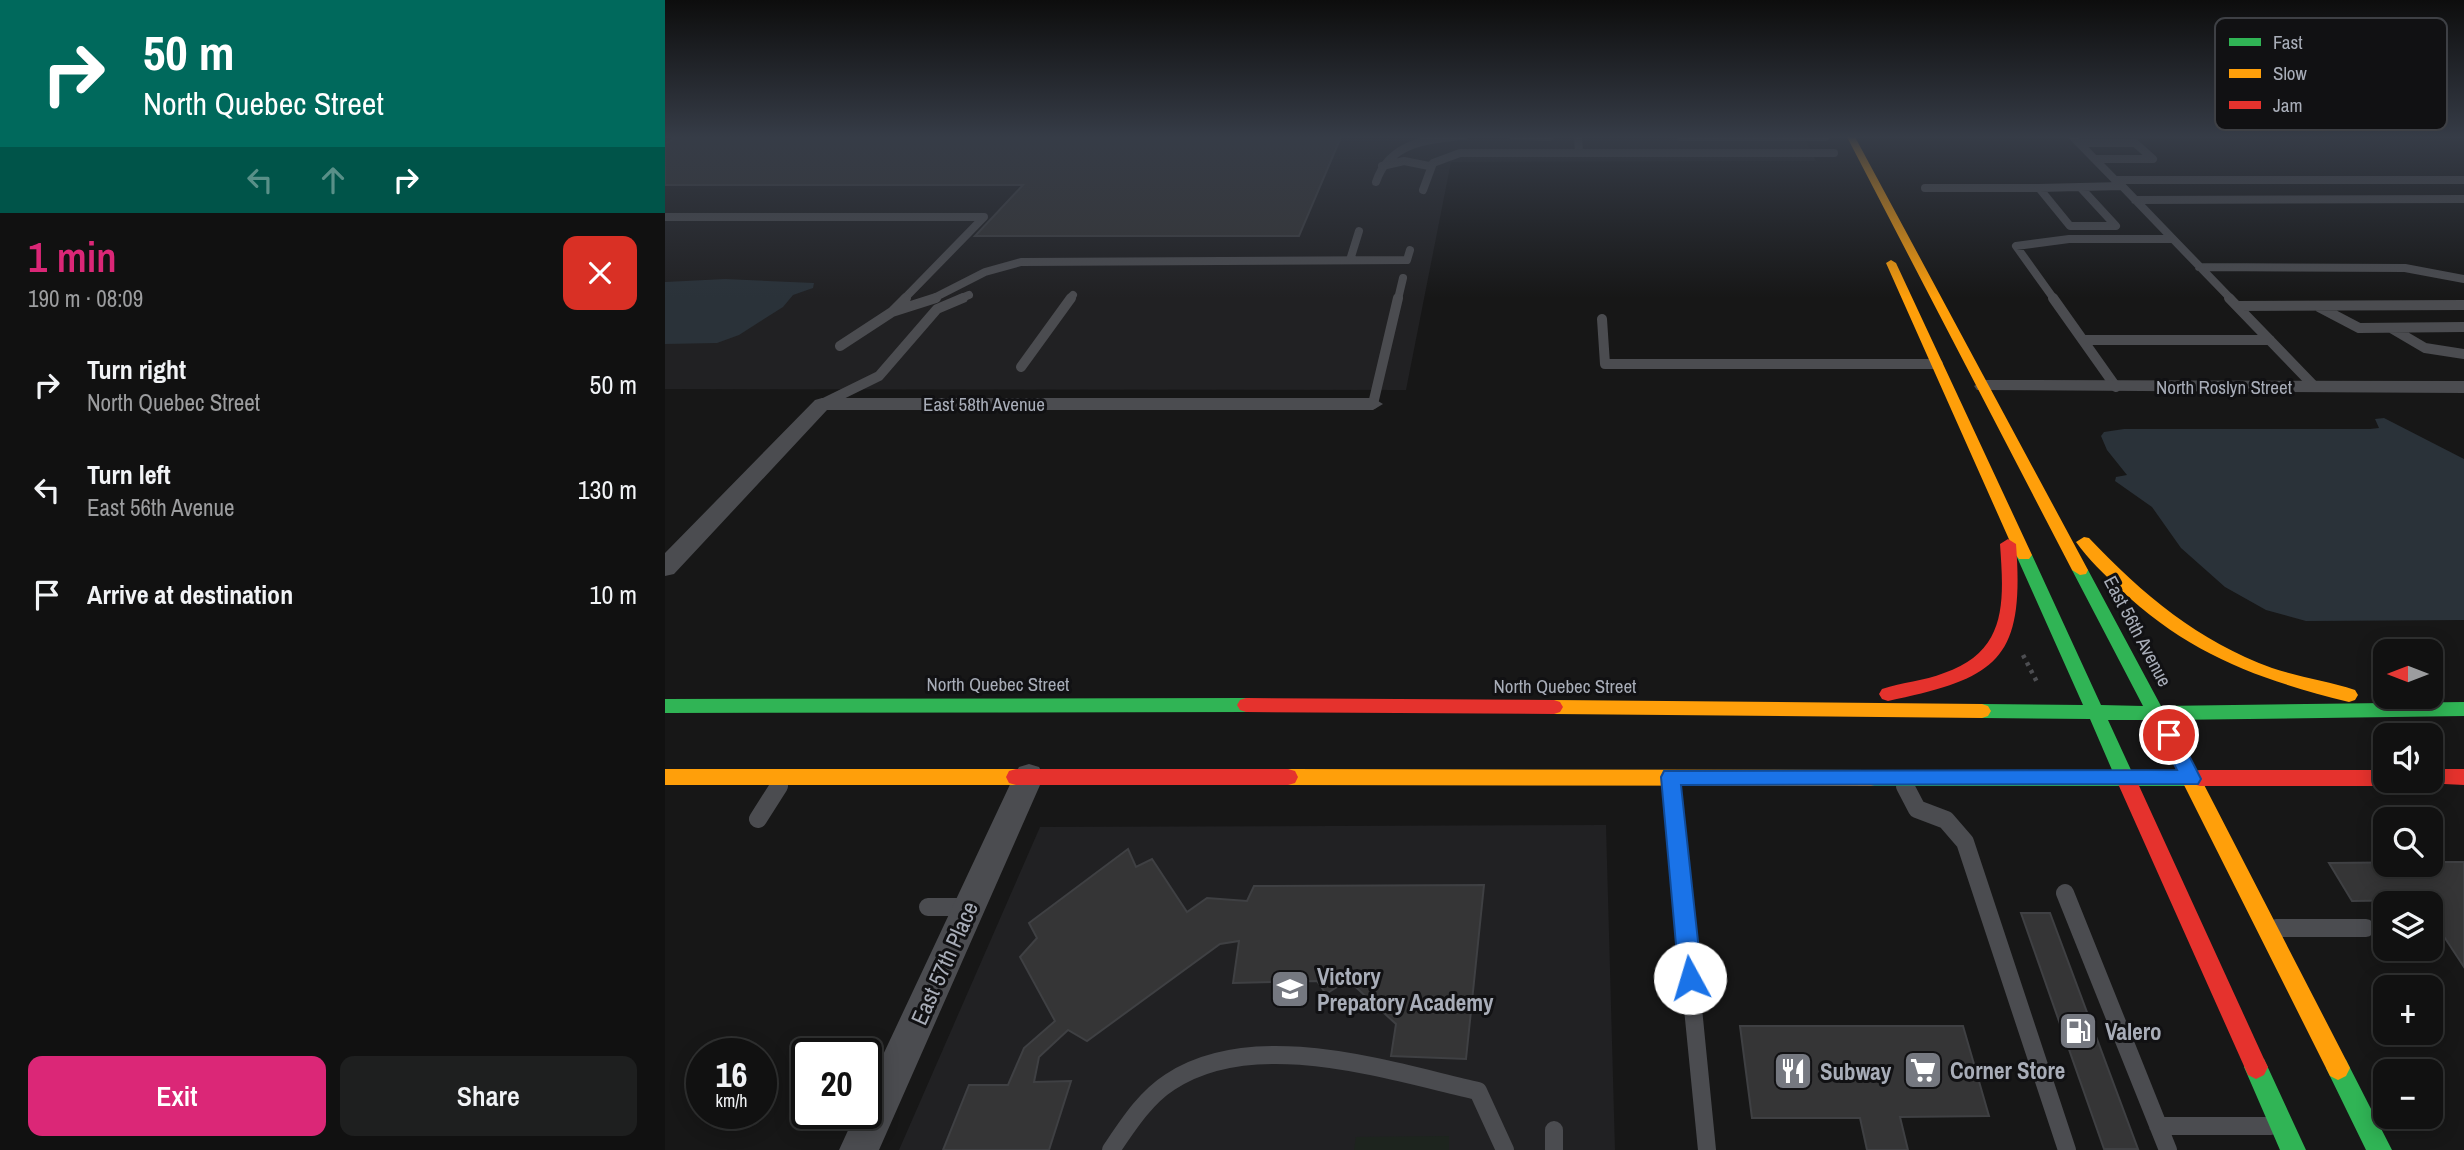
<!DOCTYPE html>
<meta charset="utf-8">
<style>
body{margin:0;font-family:"Archivo Narrow",sans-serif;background:#1e1f1f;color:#f1f3f6;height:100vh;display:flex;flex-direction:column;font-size:26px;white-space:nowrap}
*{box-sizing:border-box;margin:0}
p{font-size:23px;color:#9c9d9f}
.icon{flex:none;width:38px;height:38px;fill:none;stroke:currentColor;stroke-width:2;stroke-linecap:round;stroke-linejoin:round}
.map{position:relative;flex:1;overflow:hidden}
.panel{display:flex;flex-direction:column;background:#111;width:665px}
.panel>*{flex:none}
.guide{background:#00695c;color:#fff;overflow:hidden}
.needle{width:46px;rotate:270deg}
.fabs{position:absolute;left:1708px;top:639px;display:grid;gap:14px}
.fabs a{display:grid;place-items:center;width:70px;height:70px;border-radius:14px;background:#111;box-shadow:0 4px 18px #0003,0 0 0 2px #303131;font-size:35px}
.speed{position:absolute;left:21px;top:1038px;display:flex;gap:14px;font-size:35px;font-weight:700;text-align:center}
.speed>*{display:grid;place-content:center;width:91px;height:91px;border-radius:50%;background:#111;box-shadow:0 4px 18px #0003,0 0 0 2px #303131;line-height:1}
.speed small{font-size:18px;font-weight:400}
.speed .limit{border:4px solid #111;border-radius:10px;background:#fff;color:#111}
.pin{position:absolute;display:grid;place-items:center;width:60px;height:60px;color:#fff;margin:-30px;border:4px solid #fff;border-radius:50%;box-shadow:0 2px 7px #0007}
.me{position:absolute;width:77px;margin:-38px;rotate:354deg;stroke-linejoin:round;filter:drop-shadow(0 0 5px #0008)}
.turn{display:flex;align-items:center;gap:24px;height:147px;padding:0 28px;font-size:32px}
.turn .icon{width:91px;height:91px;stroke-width:2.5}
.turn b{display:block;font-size:49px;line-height:60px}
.lanes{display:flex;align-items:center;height:66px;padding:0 28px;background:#0003;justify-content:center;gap:35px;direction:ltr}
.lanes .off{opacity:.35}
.round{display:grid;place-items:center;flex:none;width:74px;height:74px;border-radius:14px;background:#1e1f1f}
.headline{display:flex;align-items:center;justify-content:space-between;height:119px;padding:0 28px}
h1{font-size:42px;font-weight:600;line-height:52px;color:#db2777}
.cta{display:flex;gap:14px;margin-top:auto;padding:14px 28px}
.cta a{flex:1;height:80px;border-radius:14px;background:#db2777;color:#fff;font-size:28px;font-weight:600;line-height:80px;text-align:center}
.cta a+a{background:#1e1f1f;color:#f1f3f6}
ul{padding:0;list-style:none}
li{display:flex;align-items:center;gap:21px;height:105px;padding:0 28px}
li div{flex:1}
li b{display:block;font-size:26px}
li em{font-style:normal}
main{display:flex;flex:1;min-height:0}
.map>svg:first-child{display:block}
</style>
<main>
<section class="panel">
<div class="guide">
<div class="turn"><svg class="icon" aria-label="right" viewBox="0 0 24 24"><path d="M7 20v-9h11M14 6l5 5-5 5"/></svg><div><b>50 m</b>North Quebec Street</div></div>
<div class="lanes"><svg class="icon off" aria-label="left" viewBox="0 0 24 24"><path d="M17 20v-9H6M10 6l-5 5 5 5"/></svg><svg class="icon off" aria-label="ahead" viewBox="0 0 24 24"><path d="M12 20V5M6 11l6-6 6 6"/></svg><svg class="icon" aria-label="right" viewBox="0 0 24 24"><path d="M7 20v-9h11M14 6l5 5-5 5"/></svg></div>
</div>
<div class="headline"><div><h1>1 min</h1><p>190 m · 08:09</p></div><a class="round" style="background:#d93025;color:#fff"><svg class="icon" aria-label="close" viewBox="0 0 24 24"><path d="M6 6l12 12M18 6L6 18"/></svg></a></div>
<ul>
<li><svg class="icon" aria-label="right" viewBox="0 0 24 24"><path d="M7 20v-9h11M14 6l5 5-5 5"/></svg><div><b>Turn right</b><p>North Quebec Street</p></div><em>50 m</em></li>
<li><svg class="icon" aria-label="left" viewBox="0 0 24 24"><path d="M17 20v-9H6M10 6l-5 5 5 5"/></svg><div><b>Turn left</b><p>East 56th Avenue</p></div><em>130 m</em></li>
<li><svg class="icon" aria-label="arrive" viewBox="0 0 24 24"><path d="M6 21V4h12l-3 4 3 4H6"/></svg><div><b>Arrive at destination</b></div><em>10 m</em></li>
</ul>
<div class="cta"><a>Exit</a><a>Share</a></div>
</section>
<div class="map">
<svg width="1799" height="1150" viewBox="0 0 1799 1150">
<rect width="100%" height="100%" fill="#171717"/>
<path fill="#212123" d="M0 137H1139L1151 161 786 162 741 390 0 389Z
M941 825 950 1150H234L375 827Z"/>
<path fill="#1d241e" d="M784 1136V1150H689L691 1137Z"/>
<path fill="#2a3239" d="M60 279 149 283 148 288 128 295 118 307 74 335 52 343 0 344V282Z
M1719 418 1799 459V620L1641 621 1601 610 1560 587 1516 548 1487 507 1450 481 1451 477 1462 475 1442 450 1436 436 1439 432 1459 429H1705L1714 428 1710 419Z"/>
<path fill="#353536" stroke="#3f4043" stroke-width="2" d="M12 137H676L634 236H310L358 185H0V144Z
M463 849 471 867 487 859 522 912 542 898 582 901 589 886 819 885 801 1059 726 1056 731 1024 683 980 661 994 652 981 568 983 574 941 555 944 422 1041 403 1030 374 1057 369 1082 406 1081 384 1150H278L304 1085H343L359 1048 390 1021 355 957 372 938 364 923Z
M1766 862H1799V967L1766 917V903L1754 900 1687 901 1664 863Z
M1356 913H1385L1473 1149H1439Z
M1075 1026H1298L1324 1116 1235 1117 1243 1150H1202L1195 1118H1087Z"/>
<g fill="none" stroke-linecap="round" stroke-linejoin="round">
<path stroke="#4d4e52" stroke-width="4.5" stroke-dasharray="3.5 5" stroke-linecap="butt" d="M1358 655 1373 684"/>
<path stroke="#4b4c50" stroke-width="8" d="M848 136 884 137
M913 137 914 153
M1016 137H1160
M1408 137 1454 184
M1414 143H1470L1488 159H1430
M717 166 739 161 764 166
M1450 180H1799
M711 182C724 143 762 139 798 136
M1415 187 1451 226H1405L1374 188Z
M1260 188H1374
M758 190 768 163 795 153H1169
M1470 200 1799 199
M0 217H319L239 299
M1508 239 1566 299
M685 260 694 231
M1534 267 1740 268 1799 279
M267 299 320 272 356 262 742 260 745 250
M294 299 304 295
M405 299 408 295
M733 299 738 278
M1389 299 1351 246 1404 239H1508L1457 186 1415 187"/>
<path stroke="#4b4c50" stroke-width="10" d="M1388 298 1451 387
M1564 298 1650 387
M1572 306 1799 305
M1654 307 1694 328 1799 327
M227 312 271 298
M937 319 940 364H1273
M1726 328 1760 348 1799 354
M1418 340H1605
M175 346 227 312 241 298
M356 367 406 298
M157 404 214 376 272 309 298 298
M708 404 733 298"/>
<path stroke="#4b4c50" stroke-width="13" d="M1006 785V788
M1239 785 1241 788
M113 788 115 785"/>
<path stroke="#4b4c50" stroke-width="18" d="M1006 786 1042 1150
M1240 786 1252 809 1281 820 1300 842 1402 1150
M93 819 114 786
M1400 893 1503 1150
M263 907H304
M1611 928H1701
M1493 1126H1606
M889 1130V1150
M446 1150C463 1125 480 1098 505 1082 589 1026 724 1071 813 1091L840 1150"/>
<path fill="#4b4c50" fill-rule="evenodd" d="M1319 380 1799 381V393L1312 390 1309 386Z
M157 398H708L718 404 708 410H162L9 574 0 576V553L150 400Z
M364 764 374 767 379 776 214 1150H174L191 1113H201V1091L349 776 354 767Z"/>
<path fill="#30b455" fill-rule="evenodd" d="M1359 550 1367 555 1436 705 1478 706 1407 570 1415 565 1423 570 1496 706 1799 702V716L1504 720 1531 770 1542 772 1545 778 1542 784 1535 786H1206L1199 784 1196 778 1199 772 1206 770H1447L1425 719 1317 718 1311 716 1308 711 1311 706 1317 704 1418 705 1351 555ZM1443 720H1486L1512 770H1466Z
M581 698 587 700 590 705 587 710 581 712 0 713V699Z
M1591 1055 1599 1059 1641 1150H1615L1579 1067 1583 1059Z
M1673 1056 1681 1060 1727 1150H1701L1661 1068 1665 1060Z"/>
<path fill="#ff9f0a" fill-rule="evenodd" d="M1182 137H1190L1423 570 1421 574 1415 575 1407 570Z
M1226 260 1231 263 1367 555 1364 559H1354L1351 555 1221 263Z
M1419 537 1424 538C1478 595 1533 641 1607 668 1634 677 1663 681 1690 690L1693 695 1690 700 1684 702C1595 680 1523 654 1455 589 1440 575 1423 559 1411 542Z
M889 700 1317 704 1323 706 1326 711 1323 716 1317 718 889 714 883 712 880 707 883 702Z
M0 769H351L358 771 361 777 358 783 351 785H0Z
M623 769 1206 770 1213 772 1216 778 1213 784 1206 786 623 785 616 783 613 777 616 771Z
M1526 771 1533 773 1681 1060 1685 1068 1681 1076 1673 1080 1665 1076 1516 779 1519 773Z"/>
<path fill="#e5322d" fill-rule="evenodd" d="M1343 539 1351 544C1360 661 1332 678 1223 701L1217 699 1214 694 1217 689C1237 682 1259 681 1279 673 1343 651 1339 601 1335 544Z
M581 698 889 700 895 702 898 707 895 712 889 714 581 712 575 710 572 705 575 700Z
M351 769H623L630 771 633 777 630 783 623 785H351L344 783 341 777 344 771Z
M1460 769 1467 771 1470 777 1599 1059 1603 1067 1599 1075 1591 1079 1583 1075 1450 777 1453 771Z
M1766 769H1799V785L1759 783 1758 780H1766Z
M1535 770H1720V780H1728L1720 786H1535L1528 784 1525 778 1528 772Z"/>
</g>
<linearGradient id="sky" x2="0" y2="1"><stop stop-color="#0d0d0d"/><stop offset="0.46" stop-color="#363c47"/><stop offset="1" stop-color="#363c47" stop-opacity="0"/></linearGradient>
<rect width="1799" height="298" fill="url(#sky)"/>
<path fill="#1a73e8" stroke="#114b97" stroke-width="2" d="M1504 728 1511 730 1533 773 1536 779 1533 784 1016 785 1037 978 1033 986 1025 990 1017 986 1014 978 996 777 999 771 1512 770 1495 735Z"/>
<defs>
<g id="school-square" transform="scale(2.0125)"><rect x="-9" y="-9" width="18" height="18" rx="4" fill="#757880" stroke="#111113"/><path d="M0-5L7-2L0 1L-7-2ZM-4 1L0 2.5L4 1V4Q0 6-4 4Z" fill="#fff"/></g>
<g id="fuel-square" transform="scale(2.0125)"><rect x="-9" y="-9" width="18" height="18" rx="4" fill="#757880" stroke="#111113"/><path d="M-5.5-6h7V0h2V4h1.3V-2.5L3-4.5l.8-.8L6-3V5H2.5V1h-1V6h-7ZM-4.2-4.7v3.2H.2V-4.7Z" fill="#fff"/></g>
<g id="supermarket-square" transform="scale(2.0125)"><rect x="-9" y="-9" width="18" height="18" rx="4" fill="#757880" stroke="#111113"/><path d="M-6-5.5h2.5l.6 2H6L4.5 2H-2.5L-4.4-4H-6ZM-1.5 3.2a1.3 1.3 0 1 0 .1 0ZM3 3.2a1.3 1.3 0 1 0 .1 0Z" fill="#fff"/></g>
<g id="restaurant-square" transform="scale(2.0125)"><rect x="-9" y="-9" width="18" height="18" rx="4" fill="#757880" stroke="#111113"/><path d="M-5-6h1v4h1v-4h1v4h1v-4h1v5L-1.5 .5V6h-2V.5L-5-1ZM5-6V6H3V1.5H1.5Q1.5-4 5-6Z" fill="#fff"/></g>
</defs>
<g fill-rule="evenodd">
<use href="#school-square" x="625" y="989"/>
<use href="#fuel-square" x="1413" y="1031"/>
<use href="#supermarket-square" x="1258" y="1070"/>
<use href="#restaurant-square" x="1128" y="1071"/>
</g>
<g text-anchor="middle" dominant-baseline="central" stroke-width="6" stroke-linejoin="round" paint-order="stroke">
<g font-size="19" fill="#a8adb8" stroke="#111113">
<text x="1559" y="387">North Roslyn Street</text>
<text x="319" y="404">East 58th Avenue</text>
<text transform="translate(1473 631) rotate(62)">East 56th Avenue</text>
<text x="333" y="684">North Quebec Street</text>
<text x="900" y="686">North Quebec Street</text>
</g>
<g font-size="23" fill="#a8adb8" stroke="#111113">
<text transform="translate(279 963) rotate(-66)">East 57th Place</text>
</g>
<g font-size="23" font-weight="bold" fill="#a8adb8" stroke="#111113" text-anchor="start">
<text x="652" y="976">Victory<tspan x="652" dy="26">Prepatory Academy</tspan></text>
<text x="1440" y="1031">Valero</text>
<text x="1285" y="1070">Corner Store</text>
<text x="1155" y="1071">Subway</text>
</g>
</g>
<rect x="1550" y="18" width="232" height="112" rx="10" fill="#111113" stroke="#3e4045" stroke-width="2"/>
<rect x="1564" y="38" width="32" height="8" fill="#30b455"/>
<rect x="1564" y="69" width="32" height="9" fill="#ff9f0a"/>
<rect x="1564" y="101" width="32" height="8" fill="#e5322d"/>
<g font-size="19" fill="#a8adb8">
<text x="1608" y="49">Fast</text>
<text x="1608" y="80">Slow</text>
<text x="1608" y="112">Jam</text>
</g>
</svg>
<div class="fabs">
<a><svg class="needle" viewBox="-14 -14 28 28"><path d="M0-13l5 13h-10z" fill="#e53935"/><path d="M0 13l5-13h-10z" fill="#9c9d9f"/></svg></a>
<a><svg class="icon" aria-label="sound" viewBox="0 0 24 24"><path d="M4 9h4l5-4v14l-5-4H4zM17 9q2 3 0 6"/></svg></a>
<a><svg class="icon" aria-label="search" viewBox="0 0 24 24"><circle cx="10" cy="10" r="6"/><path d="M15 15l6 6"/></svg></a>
<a><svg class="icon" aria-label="layers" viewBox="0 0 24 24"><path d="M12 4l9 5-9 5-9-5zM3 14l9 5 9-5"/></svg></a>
<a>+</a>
<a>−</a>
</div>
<div class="speed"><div>16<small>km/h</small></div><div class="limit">20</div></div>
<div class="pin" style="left:1504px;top:735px;background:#d93025"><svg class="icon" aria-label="arrive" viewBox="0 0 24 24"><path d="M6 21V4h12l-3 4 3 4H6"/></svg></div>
<svg class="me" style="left:1025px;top:978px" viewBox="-20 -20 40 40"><circle r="19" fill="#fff"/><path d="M0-13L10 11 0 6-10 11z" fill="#1a73e8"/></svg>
</div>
</main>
